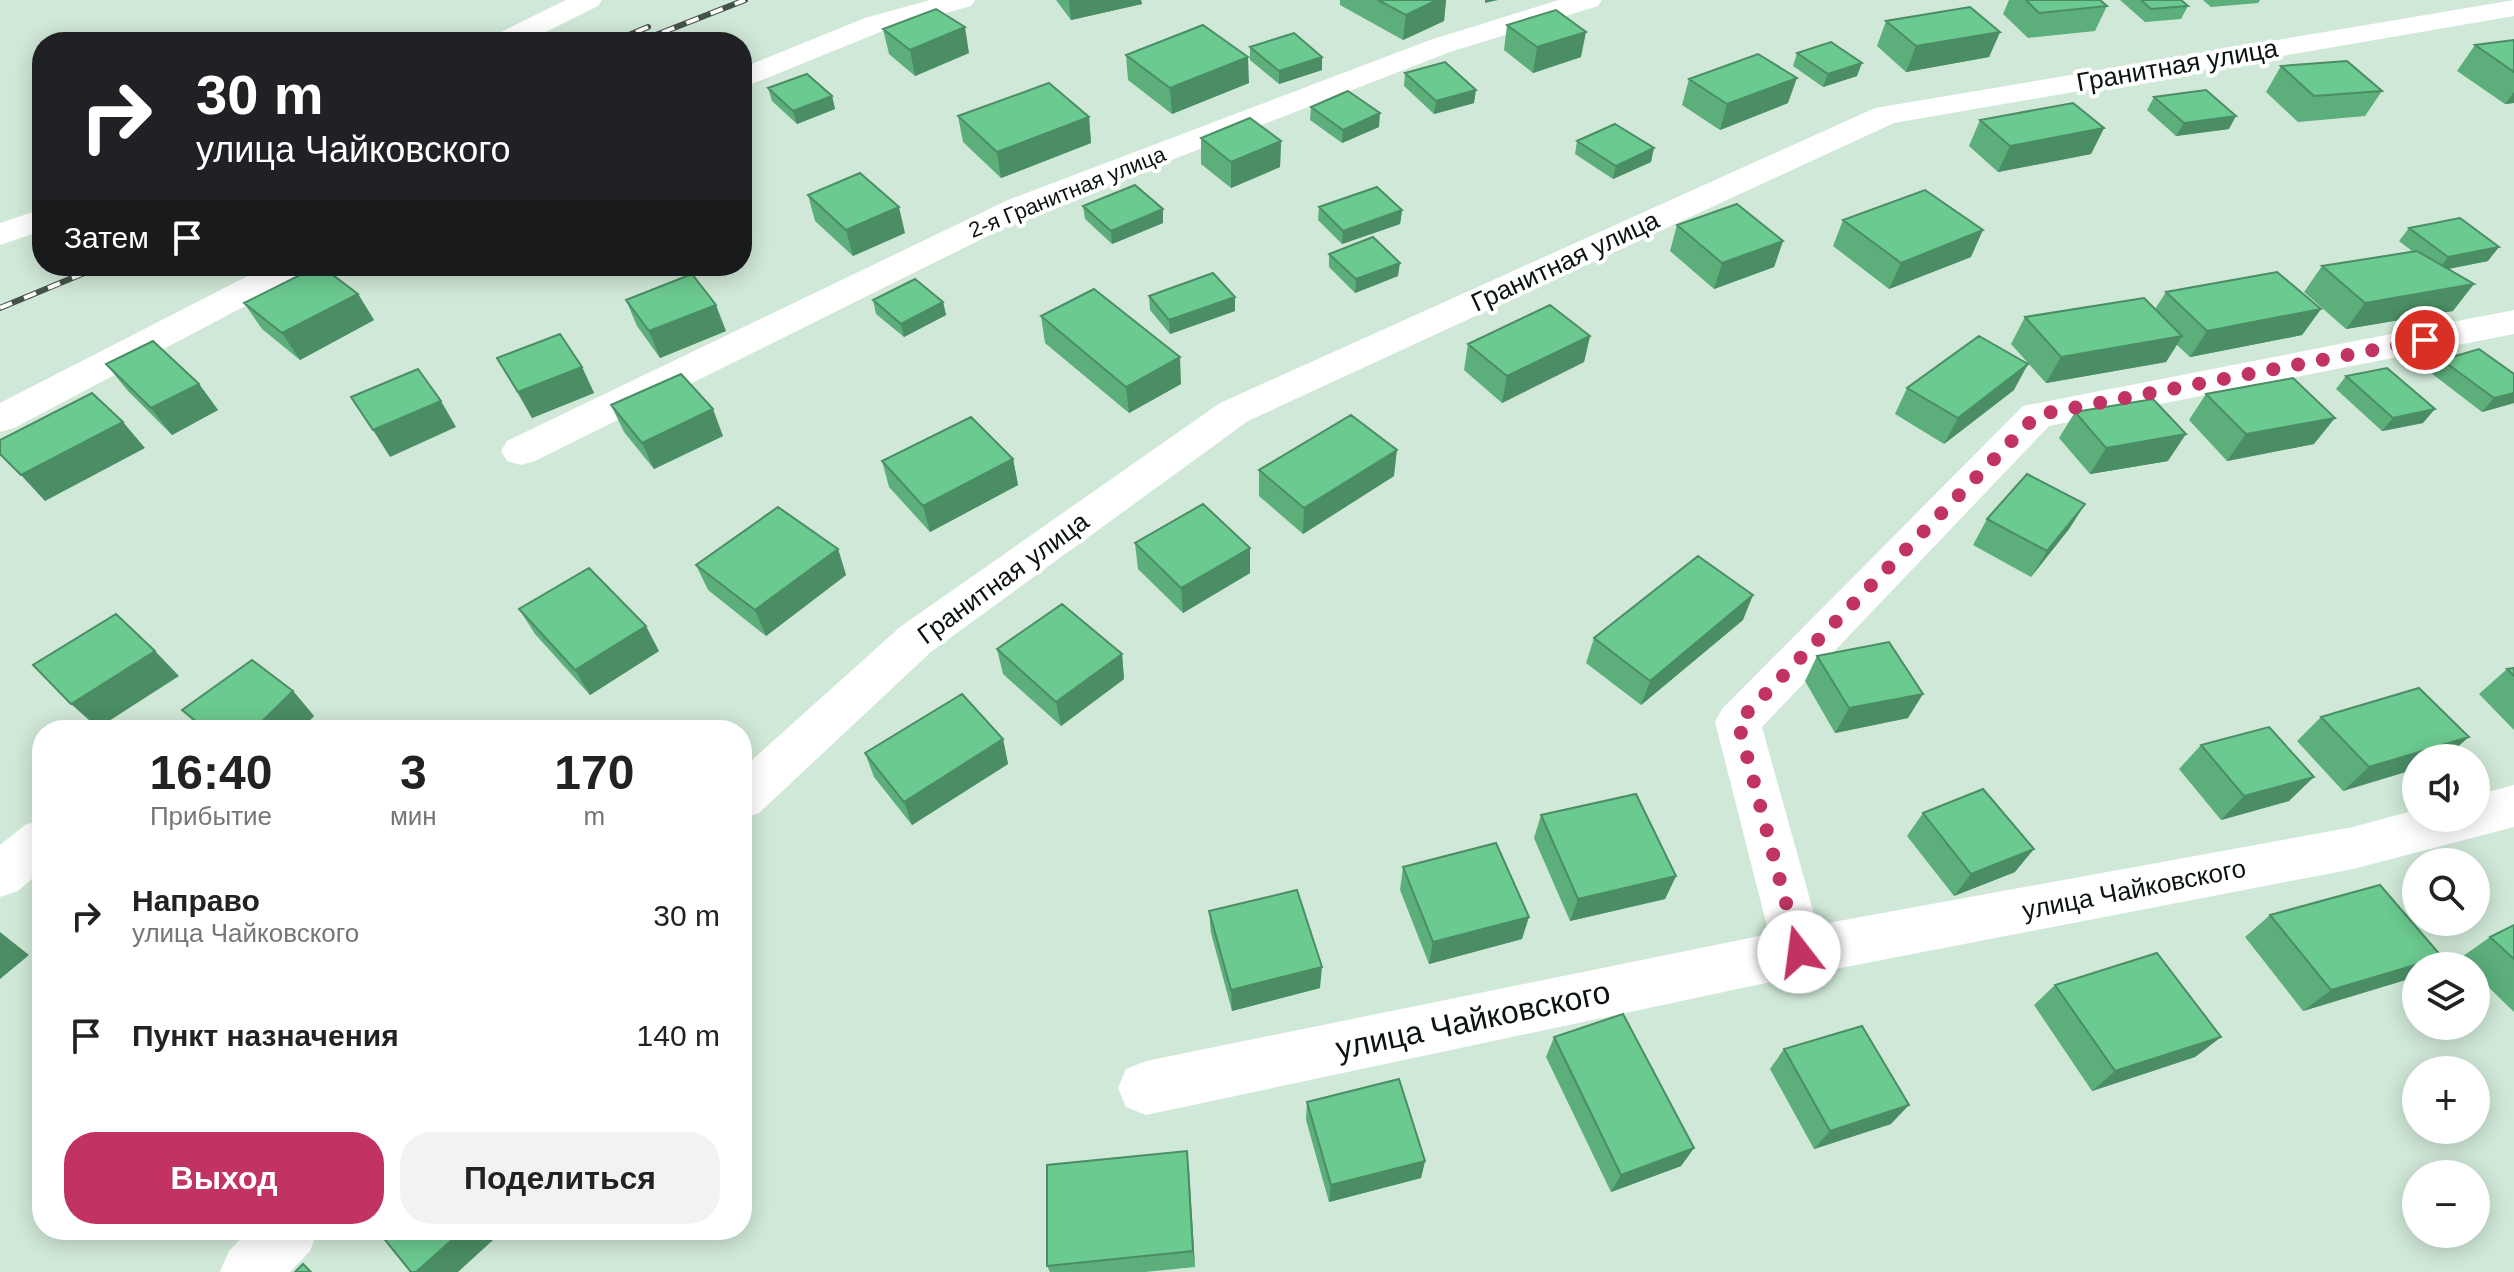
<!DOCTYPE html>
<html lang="ru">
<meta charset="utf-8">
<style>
body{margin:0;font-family:Helvetica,sans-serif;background:#f2f2f2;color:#222;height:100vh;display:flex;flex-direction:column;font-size:30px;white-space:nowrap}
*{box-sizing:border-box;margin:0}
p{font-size:26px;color:#767676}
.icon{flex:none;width:44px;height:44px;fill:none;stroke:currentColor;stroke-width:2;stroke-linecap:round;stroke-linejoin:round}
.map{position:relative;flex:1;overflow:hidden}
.details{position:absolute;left:32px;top:720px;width:720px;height:520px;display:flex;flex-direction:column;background:#fff;border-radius:32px;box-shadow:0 4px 20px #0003}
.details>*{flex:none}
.banner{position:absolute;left:32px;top:32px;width:720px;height:244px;border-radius:32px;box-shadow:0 4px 20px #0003;background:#202124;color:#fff;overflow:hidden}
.controls{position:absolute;left:2402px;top:744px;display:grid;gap:16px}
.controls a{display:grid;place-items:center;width:88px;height:88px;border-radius:50%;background:#fff;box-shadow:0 4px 20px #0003;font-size:40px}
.pin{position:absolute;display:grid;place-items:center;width:68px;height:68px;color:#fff;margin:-34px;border:4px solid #fff;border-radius:50%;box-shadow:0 2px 8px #0007}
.me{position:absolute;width:88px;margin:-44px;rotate:345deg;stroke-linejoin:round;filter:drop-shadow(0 0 6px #0008)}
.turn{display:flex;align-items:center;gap:28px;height:168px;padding:0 32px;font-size:36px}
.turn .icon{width:104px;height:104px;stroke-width:2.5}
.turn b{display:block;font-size:56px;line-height:68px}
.then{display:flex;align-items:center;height:76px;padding:0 32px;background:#0003;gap:16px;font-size:30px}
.eta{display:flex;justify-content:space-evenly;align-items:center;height:136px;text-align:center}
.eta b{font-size:48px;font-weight:700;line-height:56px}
.button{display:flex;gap:16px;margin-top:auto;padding:16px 32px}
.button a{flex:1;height:92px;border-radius:32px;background:#c03364;color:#fff;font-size:32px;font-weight:700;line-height:92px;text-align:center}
.button a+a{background:#f2f2f2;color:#222}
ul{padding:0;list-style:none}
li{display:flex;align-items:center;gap:24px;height:120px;padding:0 32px}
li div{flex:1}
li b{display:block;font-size:30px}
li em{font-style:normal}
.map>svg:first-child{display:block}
</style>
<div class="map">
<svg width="2514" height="1272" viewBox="0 0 2514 1272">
<rect width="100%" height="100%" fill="#d0e8d7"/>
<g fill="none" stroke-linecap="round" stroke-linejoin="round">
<path fill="#fff" fill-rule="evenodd" d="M566 0H602L598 6 526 42H488L493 36Z
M930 0H975L971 6 885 30 742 88V68L865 18Z
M1559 0H1602L1598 6 1450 52 1032 214 535 461 521 465 507 461 501 451 507 441 1008 200 1430 40Z
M2514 0V16L1894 123 1248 421 932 651 759 813 742 819V769L900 627 1220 403 1875 108Z
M42 209V231L0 245V223Z
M267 266H311L306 274 14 428 0 432V403Z
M2514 310V334L2049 426 1762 727 1817 925 2353 827 2416 810V818H2476V795L2514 785V827L2353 869 1799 976 1146 1115 1126 1107 1118 1088 1126 1069 1146 1061 1769 934 1715 722 1722 709 2023 406Z
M42 819V870L18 891 0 897V845L25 825Z
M249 1230H318L310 1251 290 1272H220L229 1251Z"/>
<g stroke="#455249" stroke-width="6">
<path id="rail" d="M612 42 648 27
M638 42 745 0
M0 308 101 266"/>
</g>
<use href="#rail" stroke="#fff" stroke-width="4" stroke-dasharray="13" stroke-linecap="butt"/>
</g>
<path fill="#5cae7b" d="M1056 0H1141L1142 4 1071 20Z
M1340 0H1446L1444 21 1403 40 1340 5Z
M2009 0H2100L2107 6 2095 31 2028 38 2003 14Z
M2120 0H2181L2188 6 2181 19 2145 22Z
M2203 0H2260L2258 3 2211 7Z
M1886 21 2000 32 1989 57 1906 72 1877 46Z
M1507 25 1581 57 1533 73 1504 50Z
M883 29 969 53 915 76 889 54Z
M2514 40V103L2505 104 2457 71 2475 45Z
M1250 47 1322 70 1279 84 1250 60Z
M1797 53 1857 76 1823 87 1793 66Z
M1126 55 1249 83 1172 114 1128 80Z
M2281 66 2382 91 2365 116 2298 122 2266 92Z
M1405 73 1474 103 1434 114 1404 86Z
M1689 79 1788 103 1720 130 1682 105Z
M768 88 832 96 835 109 797 124 772 101Z
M2154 97 2229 129 2176 136 2147 110Z
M1311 107 1379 127 1342 143 1310 120Z
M958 116 1089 117 1091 143 1001 178 963 142Z
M1980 120 2104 128 2091 154 1998 172 1969 146Z
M1201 138 1281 141 1280 167 1231 188 1201 164Z
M1577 141 1651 162 1613 179 1575 154Z
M808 195 905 233 853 256 815 221Z
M1083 206 1163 209V223L1112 244 1085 219Z
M1319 207 1402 210 1400 224 1342 244 1318 220Z
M1843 220 1971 257 1889 289 1833 246Z
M1677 225 1783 241 1774 267 1714 289 1670 251Z
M2409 228 2488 261 2448 269 2453 311 2346 329 2304 292 2322 266 2412 251 2399 241Z
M1329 254 1398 276 1355 293 1329 267Z
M2166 292 2321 309 2302 335 2190 357 2177 345 2166 362 2046 383 2011 344 2025 317 2155 309Z
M358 294 374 320 300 360 262 329 244 303Z
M1149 296 1235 297V311L1170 334 1150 310Z
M626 300 726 331 660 358 637 326Z
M873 300 943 302 946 315 904 337 876 314Z
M1041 316 1181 384 1129 413 1045 343Z
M1590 336 1584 362 1502 403 1464 370 1468 344Z
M497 358 582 367 594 393 532 418Z
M2442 360 2514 374V403L2482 412 2431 373Z
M106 364 199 384 218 410 172 435 127 390Z
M2346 376 2423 423 2382 431 2336 389Z
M1907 388 2014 390 1944 444 1895 414Z
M2206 394 2314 444 2227 461 2189 420Z
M611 405 723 436 654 469 624 432Z
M2075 412 2168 461 2090 474 2059 438Z
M1013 459 1018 485 930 532 889 487 882 461Z
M1259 470 1394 476 1303 534 1259 496Z
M2085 504 2069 529 2031 577 1973 545 1987 519Z
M1135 543 1250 548V573L1183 613 1138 569Z
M838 549 846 575 766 636 708 590 696 565Z
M519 609 659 651 590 695 535 634Z
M1743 620 1641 705 1586 663 1594 638Z
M997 649 1122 654 1124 679 1061 726 1003 674Z
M1817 656 1908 718 1835 733 1805 681Z
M2514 668V730L2479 694 2507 669Z
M293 691 314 716 300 730H202L182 710Z
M2321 717 2469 737 2343 791 2297 741Z
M1003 739 1008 764 912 825 874 777 865 753Z
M2201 745 2289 801 2221 820 2179 769Z
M1923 813 2015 872 1954 896 1907 836Z
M1541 815 1676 876 1665 899 1570 921 1534 838Z
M1403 867 1522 939 1429 964 1400 890Z
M1209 911 1320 988 1232 1011 1211 933Z
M2270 915 2442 957 2429 966H2416V975L2412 978 2303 1011 2245 937Z
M2514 925V1012L2476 975V966H2467L2459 959 2490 937Z
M2055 985 2221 1037 2195 1057 2092 1091 2034 1005Z
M1554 1037 1694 1148 1681 1166 1611 1192 1546 1057Z
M1784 1049 1891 1124 1814 1149 1770 1069Z
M1307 1102 1425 1161 1421 1178 1329 1202 1306 1120Z
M1187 1151 1195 1267 1145 1272H1050L1047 1266Z"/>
<path fill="#4b8d64" d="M1069 0H1141L1142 4 1071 20Z
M1437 0H1446L1444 21 1403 40 1406 15Z
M1485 0H1498L1485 3Z
M965 27 969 53 915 76 910 50Z
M1586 32 1581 57 1533 73 1537 47Z
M2000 32 1989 57 1906 72 1916 46Z
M1248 57 1249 83 1172 114 1170 88Z
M1322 57V70L1279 84V71Z
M1862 63 1857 76 1823 87 1828 74Z
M1797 78 1788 103 1720 130 1727 104Z
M1476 90 1474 103 1434 114 1436 101Z
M2514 92V103L2505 104Z
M832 96 835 109 797 124 793 111Z
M1380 113 1379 127 1342 143 1343 130Z
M2236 116 2229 129 2176 136 2184 123Z
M1089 117 1091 143 1001 178 997 152Z
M2104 128 2091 154 1998 172 2010 146Z
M1281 141 1280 167 1231 188V162Z
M1654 148 1651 162 1613 179 1616 166Z
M899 207 905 233 853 256 846 230Z
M1163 209V223L1112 244 1111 231Z
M1402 210 1400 224 1342 244 1343 231Z
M1983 230 1971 257 1889 289 1901 263Z
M1783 241 1774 267 1714 289 1722 263Z
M2499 247 2488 261 2438 271 2448 257Z
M1400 263 1398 276 1355 293 1356 279Z
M2474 284 2453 311 2346 329 2365 303Z
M358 294 374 320 300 360 282 333Z
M1235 297V311L1170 334 1169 320Z
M943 302 946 315 904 337 901 324Z
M716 305 726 331 660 358 649 331Z
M2321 309 2302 335 2190 357 2207 331Z
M1590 336 1584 362 1502 403 1507 376Z
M2182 336 2166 362 2046 383 2061 357Z
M1180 357 1181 384 1129 413 1126 387Z
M2028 364 2014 390 1944 444 1958 418Z
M582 367 594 393 532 418 518 392Z
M199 384 218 410 172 435 151 408Z
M2514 393V403L2482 412 2494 398Z
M441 401 456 427 390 457 373 430Z
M713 409 723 436 654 469 642 443Z
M2435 409 2423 423 2382 431 2393 418Z
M2335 418 2314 444 2227 461 2246 434Z
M123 422 145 448 45 501 21 475Z
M2186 434 2168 461 2090 474 2106 448Z
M1397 450 1394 476 1303 534 1304 508Z
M1013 459 1018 485 930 532 923 506Z
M2085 504 2069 529 2031 577 2047 551Z
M1250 548V573L1183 613 1181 588Z
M838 549 846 575 766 636 755 610Z
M1753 595 1743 620 1641 705 1650 681Z
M646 626 659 651 590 695 575 670Z
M155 651 179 676 98 728 71 704Z
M1122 654 1124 679 1061 726 1056 702Z
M293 691 314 716 300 730H253Z
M1923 694 1908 718 1835 733 1849 708Z
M2469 737 2445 758H2416V769L2343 791 2369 767Z
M1003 739 1008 764 912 825 904 802Z
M2314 777 2289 801 2221 820 2244 796Z
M2034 849 2015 872 1954 896 1971 874Z
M1676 876 1665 899 1570 921 1578 899Z
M1529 917 1522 939 1429 964 1433 942Z
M0 932 29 955 0 979Z
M2442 957 2429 966H2416V975L2412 978 2303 1011 2331 990Z
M1322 967 1320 988 1232 1011 1231 990Z
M2221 1037 2195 1057 2092 1091 2115 1071Z
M1909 1105 1891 1124 1814 1149 1830 1131Z
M1694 1148 1681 1166 1611 1192 1621 1175Z
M1187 1151 1189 1168 1195 1267 1193 1251Z
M1425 1161 1421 1178 1329 1202 1331 1185Z
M463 1230H504L458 1272H416Z"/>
<path fill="#6bca8f" stroke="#4b8d64" stroke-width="2" d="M1378 0H1437L1406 15Z
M2026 0H2100L2107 6 2039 13Z
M2141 0H2181L2188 6 2151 9Z
M1970 7 2000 32 1916 46 1886 21Z
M936 9 965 27 910 50 883 29Z
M1556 10 1586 32 1537 47 1507 25Z
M1203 25 1248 57 1170 88 1126 55Z
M1294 33 1322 57 1279 71 1250 47Z
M2514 40V72L2475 45Z
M1831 42 1862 63 1828 74 1797 53Z
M1758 54 1797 78 1727 104 1689 79Z
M2347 61 2382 91 2314 96 2281 66Z
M1445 62 1476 90 1436 101 1405 73Z
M807 74 832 96 793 111 768 88Z
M1049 83 1089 117 997 152 958 116Z
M2206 90 2236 116 2184 123 2154 97Z
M1348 91 1380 113 1343 130 1311 107Z
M2073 103 2104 128 2010 146 1980 120Z
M1250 118 1281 141 1231 162 1201 138Z
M1615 124 1654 148 1616 166 1577 141Z
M860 173 899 207 846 230 808 195Z
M1135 185 1163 209 1111 231 1083 206Z
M1377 187 1402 210 1343 231 1319 207Z
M1925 190 1983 230 1901 263 1843 220Z
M1737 204 1783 241 1722 263 1677 225Z
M2460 218 2499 247 2448 257 2409 228Z
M1373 237 1400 263 1356 279 1329 254Z
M2417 251 2474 284 2365 303 2322 266Z
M318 266H321L358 294 282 333 244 303Z
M2277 272 2321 309 2207 331 2166 292Z
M1213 273 1235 297 1169 320 1149 296Z
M692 274 716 305 649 331 626 300Z
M915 279 943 302 901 324 873 300Z
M1094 289 1180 357 1126 387 1041 316Z
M2144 298 2182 336 2061 357 2025 317Z
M1550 305 1590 336 1507 376 1468 344Z
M560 334 582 367 518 392 497 358Z
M1979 336 2028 364 1958 418 1907 388Z
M153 341 199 384 151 408 106 364Z
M2479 349 2514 374V393L2494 398 2442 360Z
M2387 368 2435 409 2393 418 2346 376Z
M418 369 441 401 373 430 351 397Z
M681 374 713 409 642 443 611 405Z
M2293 378 2335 418 2246 434 2206 394Z
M92 393 123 422 21 475 0 454V440Z
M2153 399 2186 434 2106 448 2075 412Z
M1351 415 1397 450 1304 508 1259 470Z
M971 417 1013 459 923 506 882 461Z
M2027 474 2085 504 2047 551 1987 519Z
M1203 504 1250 548 1181 588 1135 543Z
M778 507 838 549 755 610 696 565Z
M1698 556 1753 595 1650 681 1594 638Z
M589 568 646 626 575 670 519 609Z
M1062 604 1122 654 1056 702 997 649Z
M116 614 155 651 71 704 33 665Z
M1889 642 1923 694 1849 708 1817 656Z
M252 660 293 691 253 730H207L182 710Z
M2514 668V676L2507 669Z
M2419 688 2469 737 2369 767 2321 717Z
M962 694 1003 739 904 802 865 753Z
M2269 727 2314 777 2244 796 2201 745Z
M1983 789 2034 849 1971 874 1923 813Z
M1636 794 1676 876 1578 899 1541 815Z
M1496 843 1529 917 1433 942 1403 867Z
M2380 885 2442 957 2331 990 2270 915Z
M1297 890 1322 967 1231 990 1209 911Z
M2514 925V959L2490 937Z
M2157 953 2221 1037 2115 1071 2055 985Z
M1623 1014 1694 1148 1621 1175 1554 1037Z
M1862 1026 1909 1105 1830 1131 1784 1049Z
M1399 1079 1425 1161 1331 1185 1307 1102Z
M1187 1151 1193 1251 1047 1266V1165Z
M377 1230H463L416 1272H411Z
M303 1264 311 1272H295Z"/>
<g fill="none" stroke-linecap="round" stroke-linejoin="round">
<path stroke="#c03364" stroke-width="14" stroke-dasharray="0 25.2" d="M1799 952 1738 722 2037 415 2425 340"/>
</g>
<g text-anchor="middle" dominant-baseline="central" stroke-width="8" stroke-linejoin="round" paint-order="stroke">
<g font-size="22" fill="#0c140f" stroke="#fff">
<text transform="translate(1067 192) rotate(-22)">2-я Гранитная улица</text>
</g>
<g font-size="26" fill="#0c140f" stroke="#fff">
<text transform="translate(2177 65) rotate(-10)">Гранитная улица</text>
<text transform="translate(1565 261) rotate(-25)">Гранитная улица</text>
<text transform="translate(1003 578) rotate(-36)">Гранитная улица</text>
<text transform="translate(2134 889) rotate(-11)">улица Чайковского</text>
</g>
<g font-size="32" fill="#0c140f" stroke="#fff">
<text transform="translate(1473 1020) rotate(-12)">улица Чайковского</text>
</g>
</g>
</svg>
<div class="controls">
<a><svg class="icon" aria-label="sound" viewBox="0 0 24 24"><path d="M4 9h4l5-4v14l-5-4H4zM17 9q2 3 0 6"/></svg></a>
<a><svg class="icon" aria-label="search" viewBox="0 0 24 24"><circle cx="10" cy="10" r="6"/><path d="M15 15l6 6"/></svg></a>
<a><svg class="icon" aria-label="layers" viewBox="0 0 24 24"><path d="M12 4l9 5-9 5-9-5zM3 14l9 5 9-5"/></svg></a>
<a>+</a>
<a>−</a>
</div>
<div class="pin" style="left:2425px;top:340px;background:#d93025"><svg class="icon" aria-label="arrive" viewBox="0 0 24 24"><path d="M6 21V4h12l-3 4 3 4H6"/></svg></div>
<svg class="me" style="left:1799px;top:952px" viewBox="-20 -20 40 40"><circle r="19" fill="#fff"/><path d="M0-13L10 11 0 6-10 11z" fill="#c03364"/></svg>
<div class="banner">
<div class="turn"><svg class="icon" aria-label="right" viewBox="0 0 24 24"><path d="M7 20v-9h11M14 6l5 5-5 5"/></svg><div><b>30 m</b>улица Чайковского</div></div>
<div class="then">Затем<svg class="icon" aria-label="arrive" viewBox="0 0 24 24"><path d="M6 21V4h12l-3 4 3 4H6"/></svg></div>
</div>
<section class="details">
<div class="eta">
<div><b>16:40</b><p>Прибытие</p></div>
<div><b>3</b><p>мин</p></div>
<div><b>170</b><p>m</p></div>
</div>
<ul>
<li><svg class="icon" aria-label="right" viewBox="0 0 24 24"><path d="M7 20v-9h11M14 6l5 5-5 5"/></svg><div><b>Направо</b><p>улица Чайковского</p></div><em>30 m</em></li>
<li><svg class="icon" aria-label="arrive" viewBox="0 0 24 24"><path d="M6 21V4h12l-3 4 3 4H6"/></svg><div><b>Пункт назначения</b></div><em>140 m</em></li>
</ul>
<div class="button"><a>Выход</a><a>Поделиться</a></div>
</section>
</div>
